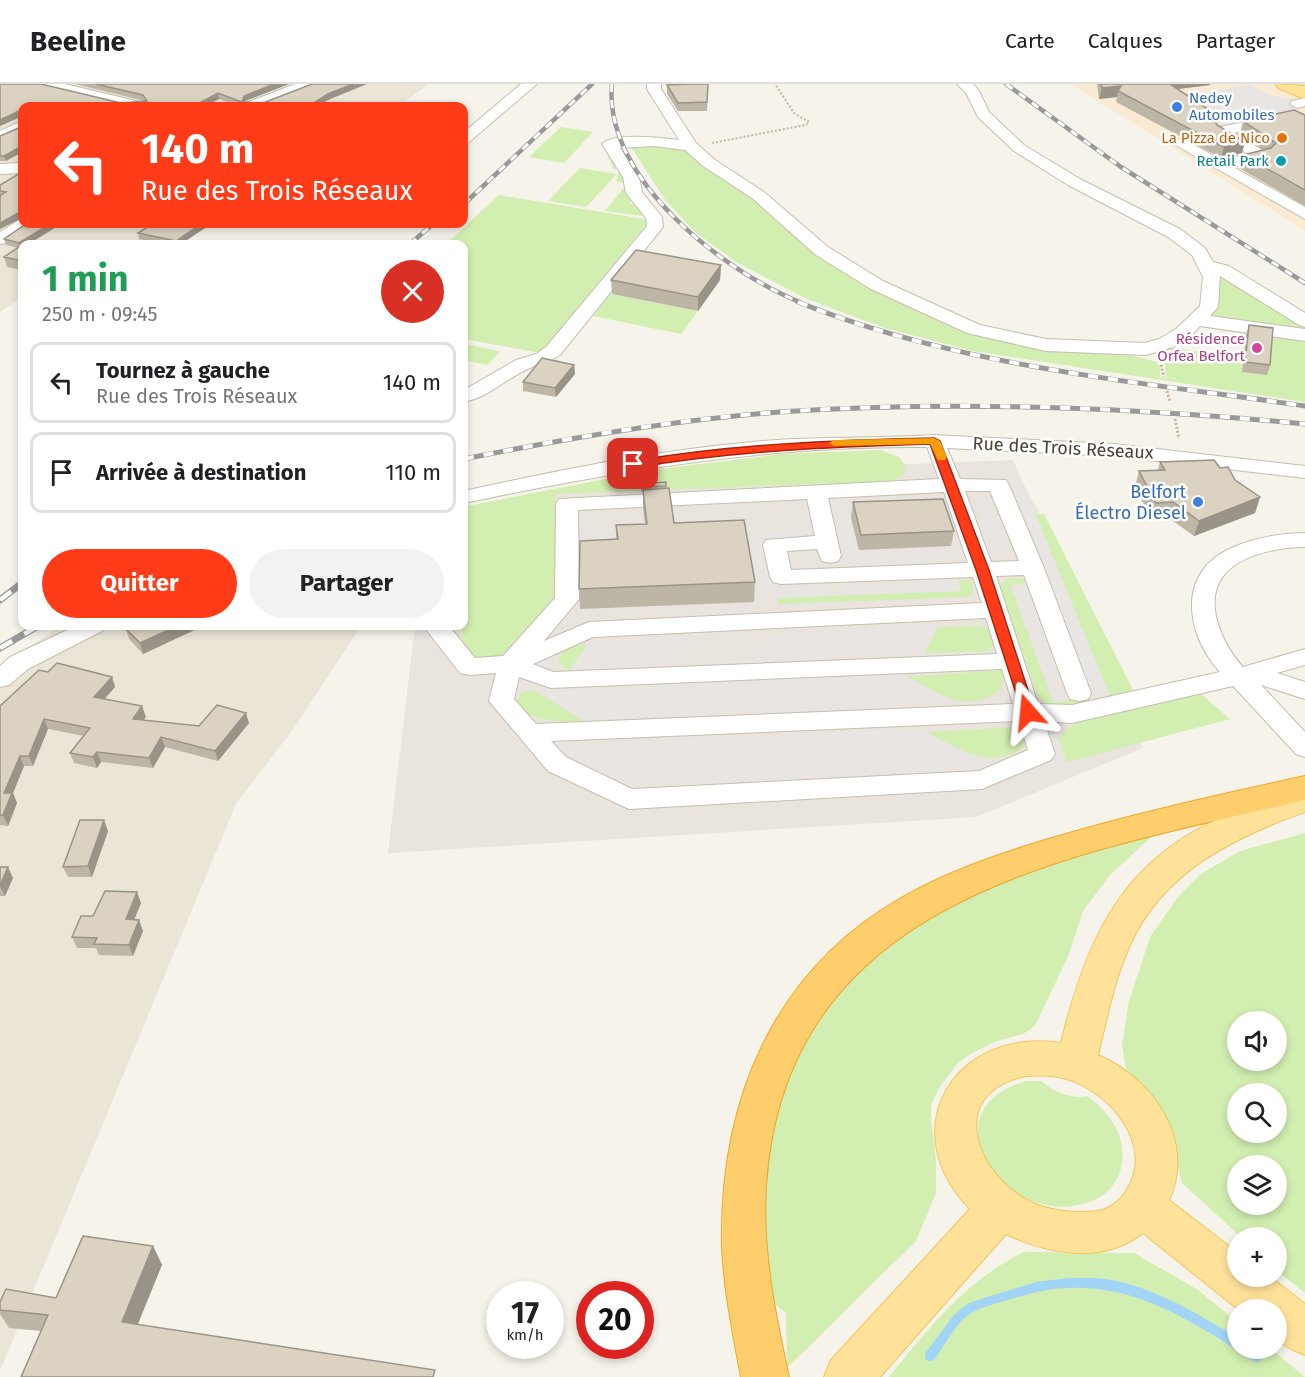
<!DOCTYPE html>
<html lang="fr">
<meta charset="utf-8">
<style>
body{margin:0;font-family:"Fira Sans",sans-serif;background:#f2f2f2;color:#202124;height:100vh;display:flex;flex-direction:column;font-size:22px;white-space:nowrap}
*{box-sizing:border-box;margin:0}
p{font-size:20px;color:#757577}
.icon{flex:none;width:33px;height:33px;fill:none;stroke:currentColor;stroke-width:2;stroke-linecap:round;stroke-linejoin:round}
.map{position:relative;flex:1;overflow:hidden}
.details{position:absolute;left:18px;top:156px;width:450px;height:390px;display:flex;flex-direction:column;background:#fff;border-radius:12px;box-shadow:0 3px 9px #0003}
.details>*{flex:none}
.top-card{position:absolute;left:18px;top:18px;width:450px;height:126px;border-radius:12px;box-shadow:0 3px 9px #0003;background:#ff3b18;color:#fff;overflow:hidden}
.buttons{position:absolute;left:1227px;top:927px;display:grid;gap:12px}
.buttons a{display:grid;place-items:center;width:60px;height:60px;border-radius:50%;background:#fff;box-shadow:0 3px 9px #0003;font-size:30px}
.speed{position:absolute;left:486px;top:1197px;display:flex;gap:12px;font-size:30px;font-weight:700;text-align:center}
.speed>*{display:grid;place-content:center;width:78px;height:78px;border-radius:50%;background:#fff;box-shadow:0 3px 9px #0003;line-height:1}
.speed small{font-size:15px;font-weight:400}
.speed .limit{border:9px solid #d22;background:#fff;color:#111}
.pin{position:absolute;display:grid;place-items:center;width:51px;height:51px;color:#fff;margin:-26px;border-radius:12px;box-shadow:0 3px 9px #0006}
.me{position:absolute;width:66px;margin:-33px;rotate:342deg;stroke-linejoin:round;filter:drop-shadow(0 0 4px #0008)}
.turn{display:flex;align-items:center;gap:21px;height:126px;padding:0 24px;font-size:27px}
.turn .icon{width:78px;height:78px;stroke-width:2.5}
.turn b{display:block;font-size:42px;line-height:51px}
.round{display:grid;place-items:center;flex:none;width:63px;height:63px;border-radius:32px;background:#f2f2f2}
.head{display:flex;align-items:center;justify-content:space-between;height:102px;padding:0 24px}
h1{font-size:36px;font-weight:700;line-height:45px;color:#1e9e55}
.primary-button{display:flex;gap:12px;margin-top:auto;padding:12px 24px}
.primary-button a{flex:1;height:69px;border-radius:36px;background:#ff3b18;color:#fff;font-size:24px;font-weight:700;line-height:69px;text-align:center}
.primary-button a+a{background:#f2f2f2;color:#202124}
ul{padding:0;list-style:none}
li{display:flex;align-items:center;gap:18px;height:81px;margin:0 12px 9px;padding:0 12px;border:3px solid #e0e0e0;border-radius:12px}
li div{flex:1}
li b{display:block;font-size:22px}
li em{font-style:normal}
header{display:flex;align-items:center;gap:36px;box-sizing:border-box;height:84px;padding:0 30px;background:#fff;border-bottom:2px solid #e0e0e0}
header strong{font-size:28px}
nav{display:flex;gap:33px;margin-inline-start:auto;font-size:21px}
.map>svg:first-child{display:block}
</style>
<header>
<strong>Beeline</strong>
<nav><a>Carte</a><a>Calques</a><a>Partager</a></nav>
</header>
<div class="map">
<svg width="1305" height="1293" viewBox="0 0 1305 1293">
<rect width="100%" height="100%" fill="#f6f3ea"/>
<path fill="#ebe5d8" d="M0 0H429L398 22H22V140H211L181 160H22V213L0 228Z
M62 542H361L294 644 236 720 0 1287V581Z"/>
<path fill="#f9ead4" d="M1071 0H1305V147Z"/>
<path fill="#e9e4de" d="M1013 376 1025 403 1053 454 1143 664 976 733 388 769 415 542H464V450L474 423 676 389Z"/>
<path fill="#d2eeb0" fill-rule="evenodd" d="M561 43 593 48 564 79 529 73Z
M629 60 687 65 748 107 809 163 984 251 1123 269 1157 278 1160 285V293L1167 294 1163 269 1167 263 1243 274 1242 288 1270 254 1207 244 1209 240 1305 255V318L973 267 885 244 807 215 738 179 695 148 666 117Z
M607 68 630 100 631 119 649 133 605 127 627 100 616 97 619 88 617 85H613Z
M580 84 617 90 586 123 548 117Z
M499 111 650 136 541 269 464 255V160H446Z
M1215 187 1305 239V249L1211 233Z
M611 210 698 227 681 250 593 232Z
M464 260 500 267 488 281 464 276Z
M880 366 899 373 906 383 903 392 890 397 555 410 556 513 498 575 482 578 462 565 465 479 464 425 467 422 652 386 782 370Z
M1035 430H1044L1136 612C1104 619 1069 634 1039 615L999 502C1004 493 1014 495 1023 494L1025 500 1011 501 1053 617 1111 615Z
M958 496 972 497 973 509 966 513 778 520V514L961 507Z
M981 542 990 545 995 560 987 567 924 569 938 543Z
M587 560 569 587 559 579C558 564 575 562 587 560Z
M1004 586 1001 605C968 632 938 609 906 593Z
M534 606 584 637C556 638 540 638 515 624L517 614 524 608Z
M1201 610 1230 635 1067 678 1058 654 1076 638Z
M1015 643 1024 647V662C992 689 958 664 927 648Z
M1161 744 1110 791 1083 827 1069 870 1035 942 1023 950 997 957 970 970 957 980 939 1004 931 1021V1035L936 1077V1109L916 1157 787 1284 786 1229 767 1214 764 1061 797 958 865 874 978 803Z
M1305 749V1209L1277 1187 1276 1154 1241 1153 1182 1099 1175 1071 1143 1007 1126 984 1122 962 1129 917 1150 853 1178 813 1201 790 1240 767ZM1238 938H1276V976H1238ZM1238 1010H1276V1048H1238ZM1238 1082H1276V1120H1238Z
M1027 997H1042C1050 1007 1075 1016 1087 1012 1108 1027 1126 1050 1122 1078 1120 1095 1110 1109 1094 1116 1011 1153 919 1026 1027 997Z
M1024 1168 1134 1169 1198 1206 1237 1238 1238 1264 1271 1265 1305 1293H889C929 1244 966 1196 1024 1168Z"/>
<path fill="#e8e5e2" d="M1250 1 1271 12 1292 15 1302 20 1291 29 1207 46 1175 13Z
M1024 402 1111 615H1092L1007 403Z
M976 414H991L1010 465 995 466Z
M800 445 802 454 763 456 772 503 826 501 828 512 774 514 772 503 755 504 747 456H763L761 447Z
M850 449 857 475 889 474 892 485 859 486 857 477H839L833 450Z
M947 472 951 482 901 484 898 474Z
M958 496 961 507 909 509 906 498Z
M895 498 898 509 841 511 838 500Z
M1025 500 1069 617 1053 618 1010 501Z
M938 543 924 569 753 579 774 551Z
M686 553 670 583 569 587 587 560Z
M901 589 956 619 584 637 531 604Z
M921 645 995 687 617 704 554 662Z"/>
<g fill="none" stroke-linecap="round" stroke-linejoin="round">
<path fill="#a2d4f8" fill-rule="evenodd" d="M1068 1194C1077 1194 1087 1194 1096 1194 1147 1198 1194 1228 1238 1254V1264C1247 1264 1258 1262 1262 1273L1261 1277 1257 1278C1251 1276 1242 1271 1239 1265H1238L1234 1264C1183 1232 1131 1201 1068 1204 1050 1204 1032 1209 1014 1214 1000 1219 980 1222 967 1232 953 1244 945 1261 934 1276L930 1277 926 1276 925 1272 926 1268 954 1231 967 1220 984 1214 1036 1198Z"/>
<g stroke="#c6beae" stroke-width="2">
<path id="minor" d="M40 0H65L144 19 146 22H123L42 3Z
M295 0H315L313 3 263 22H244L246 19Z
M521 0H537L469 58 464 59V48Z
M647 0H661V5L696 59 715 76 764 108 828 163 883 197 980 241 1046 255 1145 259 1159 255 1176 245 1200 222 1203 193 1192 171 1168 153 1068 101 1014 67 978 33 966 9 957 0H973L979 7 989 28 1024 61 1080 95 1180 145 1205 164 1213 178 1229 182 1305 229V243L1299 241 1220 192 1218 223 1210 232 1305 245V257L1200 242 1190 253 1173 263 1146 271 1046 267 967 249 871 205 816 171 752 114 703 82 685 66 654 62 620 64 639 93 642 108 662 133 663 143 560 271C550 278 541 279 530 284 506 294 490 313 464 318V306L516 276 536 270 546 263 647 142 646 134 626 109 623 93 602 60C613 48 663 54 679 56L647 5Z
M1305 14V22L1297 24 1290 20 1292 17Z
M1276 31 1283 35 1281 38 1234 49 1267 69 1270 72 1267 75 1233 83 1305 123V135L1172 59 1180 54 1185 56 1221 76 1248 70 1216 50 1213 47 1216 44Z
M22 37V47L0 58V47Z
M22 79V89L0 90V80Z
M19 136H22V140H33L6 159 0 160V148Z
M934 351 1114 360 1305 382V394L1114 372 947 364 960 395 1006 396 1009 401 1044 484 1091 609 1088 615 1079 617 1070 615 1067 609 1024 491 996 492 1038 620 1072 621 1220 588C1195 561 1179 514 1206 482 1227 458 1275 449 1305 449V463C1280 463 1241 470 1224 491 1202 518 1223 561 1243 583L1305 565V581L1277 589 1305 598V615L1261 601 1305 648V673L1296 670 1233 602 1072 639 1044 637 1055 670 1051 676 982 705 629 725 548 687 489 617 496 589 469 591 460 589 425 544V542H449L475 574 503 572 555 514 556 420 559 415 939 395 927 363C769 361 617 387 464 419V407C559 386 654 367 752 358 812 352 873 355 934 351ZM965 407H990L1019 477 991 478ZM944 408 968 479 791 486 787 467 817 465 822 477 830 479 838 477 841 472 828 414ZM807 415 815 452 766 456 763 461 770 493 773 498 781 500 973 493 982 519 589 538 544 557 579 515 578 426ZM986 534 997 570 553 588 533 580 593 553ZM1002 585 1013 620 536 640 514 615 519 593 551 604ZM1019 637 1028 666 979 687 632 705 566 673 551 657Z
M76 542H106L102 547 28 585 9 601 0 603V582L10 573Z"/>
</g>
<g stroke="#f0c45f" stroke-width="2">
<path id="major" d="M1276 0 1305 2V15L1278 4Z
M1305 702V728C1234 753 1163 788 1130 861 1114 896 1107 934 1098 971 1154 995 1196 1057 1169 1116L1238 1169V1192H1269L1305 1220V1271L1289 1264 1276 1255V1226H1239L1143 1149C1103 1181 1048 1170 1006 1150L880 1293H824L831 1276 970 1125C892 1045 955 943 1061 959 1099 804 1152 748 1305 702ZM1026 992C1039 991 1054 991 1067 995 1111 1008 1156 1063 1126 1107 1120 1117 1108 1126 1097 1127 1077 1129 1057 1128 1038 1121 977 1097 942 1009 1026 992Z"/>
</g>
<g stroke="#eda62e" stroke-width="2">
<path id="highway" d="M1305 692V716C1076 770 785 810 766 1102 762 1166 775 1230 789 1293H741C733 1250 724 1207 722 1163 719 1019 772 888 901 814 946 788 996 771 1045 756 1131 730 1218 711 1305 692Z"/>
</g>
<path stroke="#c6b79b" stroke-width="2" stroke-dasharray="2 2" stroke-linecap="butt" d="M712 59 806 41 809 38 794 29 775 0"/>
<path stroke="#c6b79b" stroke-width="3" stroke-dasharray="2 2" stroke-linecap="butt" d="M1160 277 1164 293
M1167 307 1170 317
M1175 335 1179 355"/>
<use href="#minor" fill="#fff" fill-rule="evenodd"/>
<use href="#major" fill="#ffe29a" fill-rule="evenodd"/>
<use href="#highway" fill="#ffce6c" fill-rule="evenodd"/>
<g stroke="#999" stroke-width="4.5">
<path id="rail-far2" d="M612 0C603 95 724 188 802 219
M1006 0 1121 83 1305 199
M464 120 592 0
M410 160 433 140"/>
</g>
<g stroke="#999" stroke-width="5">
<path id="rail-far1" d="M798 218C959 283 1135 297 1305 322
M464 375C568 354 672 336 779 328 955 316 1129 323 1305 340"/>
</g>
<g stroke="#999" stroke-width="7">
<path id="rail" d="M0 516 22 499
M0 564 38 542"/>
</g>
<use href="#rail-far2" stroke="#fff" stroke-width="3" stroke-dasharray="8" stroke-linecap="butt"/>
<use href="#rail-far1" stroke="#fff" stroke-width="4" stroke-dasharray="10" stroke-linecap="butt"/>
<use href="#rail" stroke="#fff" stroke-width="4.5" stroke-dasharray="14" stroke-linecap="butt"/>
</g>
<path fill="#bdb5a6" d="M0 0 121 19 145 17 75 0H289L245 17V18L263 19 328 16 318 22H239L219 15 205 22H22V68L6 77H0V52L21 43 22 35 19 36 18 34 0 42Z
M708 0 707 27H678L667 10V1Z
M1097 0H1210V1L1178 5 1217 41 1245 58 1242 69 1221 74 1116 18 1117 13 1099 15Z
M1305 31V122L1239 84 1243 71 1263 66 1240 50 1243 37Z
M22 88V135V134L0 145V101Z
M26 140H61L31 158 22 160V186L7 183 4 173 18 164 6 161 4 155Z
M130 140H211L181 160H165L139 155 138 149 146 143Z
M721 181 720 196 698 227 612 210 611 196Z
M1249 241 1270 281 1267 291 1242 288 1246 251Z
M574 281 575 290 556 313 523 307V298Z
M1160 378 1220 384 1235 396 1260 413 1255 429 1194 452 1169 434H1151L1135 403 1139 387 1158 386Z
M666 398V405L674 439 755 498 754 518 580 525 579 505 616 455V441L645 440 643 425V408H641V400Z
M853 418 954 447 951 462 859 466 851 434Z
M132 542H203L143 570 129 555 126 545Z
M48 588 112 593 115 603 105 615 146 633 143 636 199 642 249 639 218 677 165 663 153 684 101 678 97 684 74 679 70 669 84 652 48 645 33 682H24L13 709 17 719 8 742 0 741V622Z
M108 747 92 793H68L63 783Z
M0 783 13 794 5 812H0Z
M141 819 134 836 143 847 133 872 99 871 96 864H77L72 853 93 832Z
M153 1162 162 1181 41 1247 9 1244 0 1230V1218L56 1214Z"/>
<path fill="#9a9387" d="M274 0H289L245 17 244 19 242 18 244 12Z
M353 0H367L328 16 318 22H309L328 10Z
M1164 0H1210V1L1162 7Z
M1121 2 1118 7 1117 13 1099 15 1102 4Z
M218 9 219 15 205 22H194Z
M21 26 22 35 19 36 18 34 0 42V36Z
M1245 58 1242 69 1221 74 1224 63Z
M22 62V68L6 77 4 72Z
M20 128 22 134 0 145V139Z
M50 140H61L21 165 19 159Z
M201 140H211L181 160H177L176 157Z
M721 181 720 196 698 227V213Z
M574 281 575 290 556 313 555 304Z
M1260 413 1255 429 1194 452 1199 437Z
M177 542H203L143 570 140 559Z
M112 593 115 603 97 623 94 613Z
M142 622 146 633 136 645 133 635Z
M246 629 249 639 218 677 215 667Z
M44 635 48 645 33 682 29 672Z
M161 653 165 663 153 684 149 674Z
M97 668 101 678 97 684 93 673Z
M20 672 24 682 13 709 17 719 8 742 3 731 4 709Z
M104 736 108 747 92 793 88 782Z
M8 783 13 794 5 812 0 802Z
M137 808 141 819 130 846 126 835Z
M139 836 143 847 133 872 129 861Z
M153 1162 162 1181 131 1257 122 1238Z"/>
<path fill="#dcd2c1" stroke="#9a9387" stroke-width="1.5" d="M0 0H41L121 19 147 17 143 11 96 0H274L244 12 242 18 263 19 312 0H353L328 10 309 22H252L218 9 194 22H22V31L21 29 17 31 21 26 0 36Z
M690 0H708L707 18 678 19 667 1Z
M1101 0H1170L1217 31 1214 36 1217 41 1245 58 1224 63 1118 7 1121 2 1102 4Z
M1294 26 1305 31V106L1243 71 1271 64 1276 59 1243 37Z
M22 33V62L4 72H0V52L21 43Z
M22 88V132L20 128 0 139V112L6 108 0 107V101Z
M26 140H50L19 159 4 155Z
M152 140H201L176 157 138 149Z
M28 157 41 160H23Z
M22 161V177L4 173Z
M636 166 721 181 698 213 611 196Z
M1249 241 1273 244 1270 281 1245 278Z
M542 274 574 281 555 304 523 298Z
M1214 376 1220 384 1228 383 1235 396 1260 413 1199 437 1173 418 1156 419 1139 387 1165 386 1160 378Z
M666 398V402L641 403V400Z
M669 404 674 439 744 436 755 498 579 505 580 457 618 455 616 441 647 440 643 406Z
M943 415 954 447 861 451 853 418Z
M132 542H177L140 559 126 545Z
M57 579 112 593 94 613 142 622 133 635 199 642 217 621 246 629 215 667 161 653 149 674 97 668 93 673 70 669 90 644 44 635 29 672H20L4 709H12L3 731H0V622L39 586 48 588Z
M80 736H104L88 782 63 783Z
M0 783H8L0 802Z
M105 807 137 808 126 835 139 836 129 861 94 860 97 854 72 853 81 832H93Z
M83 1152 153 1162 122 1238 435 1286 433 1293H21L48 1231 0 1226V1218L6 1205 56 1214Z"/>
<path fill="#ff3b18" stroke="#a62610" stroke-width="1.5" d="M934 354 940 357 989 486 1035 628 1033 631 1028 633 1022 628 976 486 930 360C830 363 732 367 633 384L628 380 633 377C734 360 833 356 934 354Z"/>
<path fill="#f59e0b" d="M934 354 940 357 947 373 945 376H938L930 360 834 362 829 359 834 356Z"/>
<g fill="#3f7fe0" stroke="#fff" stroke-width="2">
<circle cx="1177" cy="23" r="6"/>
<circle cx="1198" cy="418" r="6"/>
</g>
<circle fill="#e8710a" stroke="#fff" stroke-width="2" cx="1282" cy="54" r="6"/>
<circle fill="#0f9aa8" stroke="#fff" stroke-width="2" cx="1281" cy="77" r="6"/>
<circle fill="#d1479c" stroke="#fff" stroke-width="2" cx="1257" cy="264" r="6"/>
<g text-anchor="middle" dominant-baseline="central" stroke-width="5" stroke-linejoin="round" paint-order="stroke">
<g font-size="15" fill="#366cbe" stroke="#fff" text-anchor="start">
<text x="1189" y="14">Nedey<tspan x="1189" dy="17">Automobiles</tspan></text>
</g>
<g font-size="15" fill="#c56008" stroke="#fff" text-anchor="end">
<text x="1270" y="54">La Pizza de Nico</text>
</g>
<g font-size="15" fill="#0d838f" stroke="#fff" text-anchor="end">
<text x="1269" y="77">Retail Park</text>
</g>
<g font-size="15" fill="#b23c85" stroke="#fff" text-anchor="end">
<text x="1245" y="255">Résidence<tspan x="1245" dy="17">Orfea Belfort</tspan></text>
</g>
<g font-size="18" fill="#4b4337" stroke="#fff">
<text transform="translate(1063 364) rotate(3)">Rue des Trois Réseaux</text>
</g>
<g font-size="18" fill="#366cbe" stroke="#fff" text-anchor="end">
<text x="1186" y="408">Belfort<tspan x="1186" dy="21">Électro Diesel</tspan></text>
</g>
</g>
</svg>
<div class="buttons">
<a><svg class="icon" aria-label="sound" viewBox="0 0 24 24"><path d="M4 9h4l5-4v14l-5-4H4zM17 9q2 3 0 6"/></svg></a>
<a><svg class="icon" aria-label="search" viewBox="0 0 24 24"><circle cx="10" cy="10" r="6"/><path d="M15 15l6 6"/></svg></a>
<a><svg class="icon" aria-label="layers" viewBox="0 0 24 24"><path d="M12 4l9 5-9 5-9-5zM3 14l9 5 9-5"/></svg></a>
<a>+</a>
<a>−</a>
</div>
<div class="speed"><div>17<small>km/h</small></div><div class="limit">20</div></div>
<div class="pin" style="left:633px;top:380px;background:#d93025"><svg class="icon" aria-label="arrive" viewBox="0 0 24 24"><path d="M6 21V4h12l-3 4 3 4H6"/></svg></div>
<svg class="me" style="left:1028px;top:628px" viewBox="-20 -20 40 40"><path d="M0-17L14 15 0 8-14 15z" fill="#ff3b18" stroke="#fff" stroke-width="4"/></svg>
<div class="top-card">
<div class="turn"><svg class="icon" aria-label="left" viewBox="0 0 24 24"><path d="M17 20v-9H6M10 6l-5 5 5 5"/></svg><div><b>140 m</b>Rue des Trois Réseaux</div></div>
</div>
<section class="details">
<div class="head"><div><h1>1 min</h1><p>250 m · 09:45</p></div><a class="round" style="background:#d93025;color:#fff"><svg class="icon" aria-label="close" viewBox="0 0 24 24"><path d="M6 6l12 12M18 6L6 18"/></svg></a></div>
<ul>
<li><svg class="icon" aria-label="left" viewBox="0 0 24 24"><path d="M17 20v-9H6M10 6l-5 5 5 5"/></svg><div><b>Tournez à gauche</b><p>Rue des Trois Réseaux</p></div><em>140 m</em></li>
<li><svg class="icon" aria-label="arrive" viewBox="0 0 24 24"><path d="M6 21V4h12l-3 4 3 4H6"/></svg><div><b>Arrivée à destination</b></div><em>110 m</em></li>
</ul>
<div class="primary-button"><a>Quitter</a><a>Partager</a></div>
</section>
</div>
